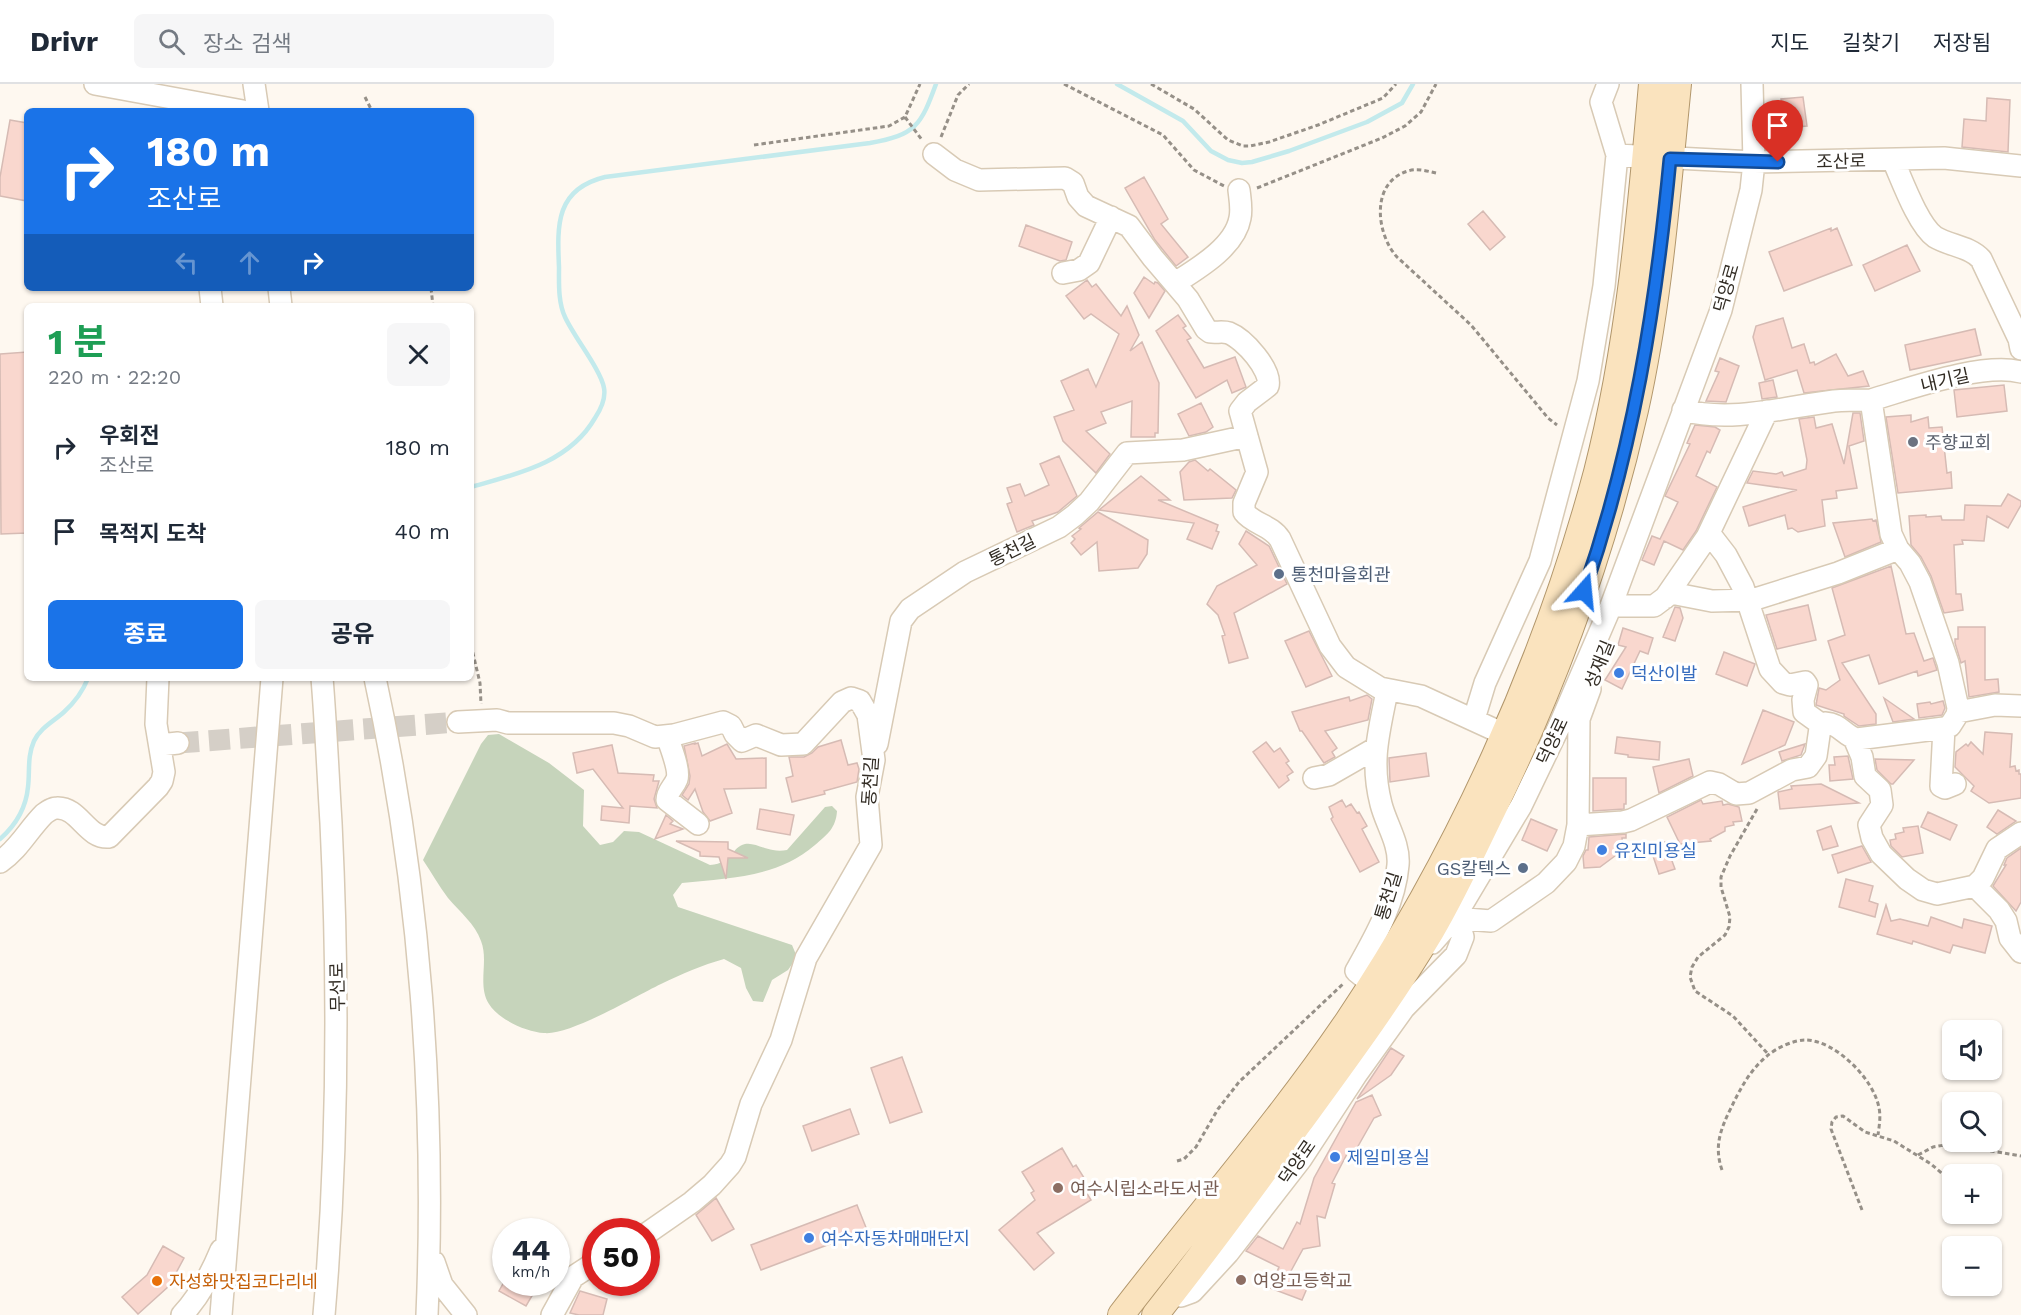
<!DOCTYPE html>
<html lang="ko">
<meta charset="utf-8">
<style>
body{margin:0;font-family:"Work Sans","Noto Sans KR",sans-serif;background:#f6f6f7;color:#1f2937;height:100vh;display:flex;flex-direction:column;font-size:22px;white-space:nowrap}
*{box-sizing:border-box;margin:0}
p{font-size:20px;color:#747a83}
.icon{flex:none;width:33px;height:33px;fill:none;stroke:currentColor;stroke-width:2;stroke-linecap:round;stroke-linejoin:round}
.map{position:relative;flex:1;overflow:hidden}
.panel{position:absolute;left:24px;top:219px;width:450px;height:378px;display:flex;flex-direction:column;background:#fff;border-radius:9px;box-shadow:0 2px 4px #0004}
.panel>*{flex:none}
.banner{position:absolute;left:24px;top:24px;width:450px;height:183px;border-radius:9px;box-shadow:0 2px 4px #0004;background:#1a73e8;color:#fff;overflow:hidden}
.fabs{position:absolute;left:1942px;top:936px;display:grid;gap:12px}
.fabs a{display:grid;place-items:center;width:60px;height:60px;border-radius:9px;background:#fff;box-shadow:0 2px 4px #0004;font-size:30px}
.speed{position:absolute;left:492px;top:1134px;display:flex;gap:12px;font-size:30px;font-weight:700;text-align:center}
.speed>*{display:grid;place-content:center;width:78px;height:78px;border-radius:50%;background:#fff;box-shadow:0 2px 4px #0004;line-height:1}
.speed small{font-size:15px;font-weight:400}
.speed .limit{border:9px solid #d22;background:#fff;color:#111}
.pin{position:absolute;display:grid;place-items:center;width:51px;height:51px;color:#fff;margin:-62px -26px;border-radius:50% 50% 50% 0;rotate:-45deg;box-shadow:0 0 6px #0007}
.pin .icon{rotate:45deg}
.me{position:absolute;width:66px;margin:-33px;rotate:18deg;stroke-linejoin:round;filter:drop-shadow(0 0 4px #0008)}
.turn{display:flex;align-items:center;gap:21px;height:126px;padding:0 24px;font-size:27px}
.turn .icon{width:78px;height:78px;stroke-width:2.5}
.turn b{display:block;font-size:42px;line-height:51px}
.lanes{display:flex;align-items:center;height:57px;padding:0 24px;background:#0003;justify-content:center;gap:30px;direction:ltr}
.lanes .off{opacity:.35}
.round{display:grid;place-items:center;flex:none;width:63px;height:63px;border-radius:9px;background:#f6f6f7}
.headline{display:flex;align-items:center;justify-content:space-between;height:102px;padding:0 24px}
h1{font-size:36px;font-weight:700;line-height:45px;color:#1e9e55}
.primary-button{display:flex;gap:12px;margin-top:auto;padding:12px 24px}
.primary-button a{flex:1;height:69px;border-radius:9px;background:#1a73e8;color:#fff;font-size:24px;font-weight:700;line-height:69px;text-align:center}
.primary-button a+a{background:#f6f6f7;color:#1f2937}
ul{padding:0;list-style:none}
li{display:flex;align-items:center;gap:18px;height:84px;padding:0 24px}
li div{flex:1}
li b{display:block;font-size:22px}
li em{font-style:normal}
header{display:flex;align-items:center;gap:36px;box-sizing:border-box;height:84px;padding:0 30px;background:#fff;border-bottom:2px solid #e0e1e3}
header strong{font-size:28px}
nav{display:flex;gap:33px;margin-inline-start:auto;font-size:21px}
.search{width:420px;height:54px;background:#f6f6f7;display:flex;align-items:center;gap:15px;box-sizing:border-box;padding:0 21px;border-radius:9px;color:#747a83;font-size:22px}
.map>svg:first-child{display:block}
</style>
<header>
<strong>Drivr</strong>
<div class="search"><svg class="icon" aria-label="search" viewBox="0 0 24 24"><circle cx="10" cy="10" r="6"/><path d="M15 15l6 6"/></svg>장소 검색</div>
<nav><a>지도</a><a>길찾기</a><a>저장됨</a></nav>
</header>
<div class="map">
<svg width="2021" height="1231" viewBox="0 0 2021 1231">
<rect width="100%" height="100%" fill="#fef8f0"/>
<path fill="#c6d4bb" d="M499 650 549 679 584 706 583 742 600 761 613 758 624 747 639 748 710 781C734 779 731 763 745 760 753 758 764 765 773 766 777 767 782 767 787 766L825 723 832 722 837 727C836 744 827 751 815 761 776 794 730 794 682 799L673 811 678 823 792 861 797 873 788 886 772 896 763 918 753 917 746 904 741 884 724 875C702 881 682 890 661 900 636 912 569 952 544 949 526 948 498 935 489 920 477 901 489 877 481 857 475 840 460 828 448 814 439 802 431 788 423 776L481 660 488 651Z"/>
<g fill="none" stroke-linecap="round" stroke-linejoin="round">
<path stroke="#c3eaec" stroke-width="4.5" d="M1117 0 1183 37 1211 67 1228 76 1242 79 1252 78 1289 67 1367 38 1402 19 1413 0
M471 403C517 390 569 379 595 334 601 325 606 315 604 304 601 286 574 253 565 233 558 218 559 199 559 183 557 140 556 105 605 93L870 59C916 51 921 41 936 0
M0 755C16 741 26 724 28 703 30 687 27 673 34 657 40 644 54 637 64 628 75 618 83 607 88 594"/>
</g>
<path fill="#f9d7ce" stroke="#d6bbb4" stroke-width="1.5" d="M1803 13 1807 42 1785 44 1781 15Z
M1987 14 2010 16 2008 68 1962 63 1964 35 1986 37Z
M10 36 27 39V117L0 112V93Z
M1144 93 1168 135 1161 140 1188 173 1176 182 1155 156 1125 104Z
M1483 127 1505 153 1490 166 1468 140Z
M1026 141 1072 158 1066 176 1060 177 1019 162Z
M1831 144V147L1837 144 1852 181 1784 207 1769 168Z
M1907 161 1920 187 1875 207 1863 181Z
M1144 193 1154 200 1155 198 1158 199 1165 207 1149 234 1134 209Z
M1087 196 1092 203 1096 200 1121 232 1127 222 1139 251 1130 267 1142 258 1159 299 1158 349H1155V353H1131L1132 317 1101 328 1106 339 1086 347 1110 370 1096 389 1063 357 1054 333 1074 326 1061 297 1088 285 1096 303 1119 250 1091 230 1084 235 1066 212Z
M1178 231 1186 242 1183 244 1191 254 1187 256 1204 284 1235 273 1246 303 1232 309 1227 296 1196 314 1156 247Z
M1783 234 1792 264 1804 260 1810 279 1814 278 1815 281 1836 270 1848 292 1863 287 1869 302 1804 309 1797 286 1765 296 1753 253 1756 242Z
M1975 245 1981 271 1910 286 1905 261Z
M27 268V449L1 450 0 270Z
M1720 274 1739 282 1726 318 1706 317 1719 288 1715 287Z
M1773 296 1777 313 1762 315 1759 299Z
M2004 301 2007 327 1957 333 1954 306Z
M1201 319 1213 343 1206 348 1189 352 1178 330Z
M1853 329H1860L1864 357 1849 362 1857 404 1836 407 1837 414 1822 416 1825 442 1798 448 1792 444 1788 445 1785 431 1749 442 1743 423 1797 406 1747 399 1753 387 1776 390 1782 388 1784 392 1806 385 1807 376 1799 335 1814 333 1816 344 1832 340 1844 380Z
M1911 331V338L1928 333 1929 344 1942 343 1947 389 1951 388 1952 404 1898 409 1886 333Z
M1695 341 1715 343 1720 346 1710 369 1707 367 1696 392 1717 403 1696 447 1683 466 1664 457 1654 481 1642 476 1652 452 1660 455 1678 418 1665 412 1690 360 1687 359Z
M1059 372 1077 412 1058 428 1032 437 1034 441 1017 448 1007 420 1012 418 1007 404 1020 400 1025 412 1049 401 1040 380Z
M1195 376 1208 387 1210 385 1236 406 1232 414 1184 416 1180 388 1189 378Z
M1141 392 1170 416H1158L1218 441 1216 447 1219 448 1212 465 1187 455 1194 439 1099 426Z
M2008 410 2021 417V421L2008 444 1987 432 1984 457 1962 456 1963 460 1954 461 1956 510H1961L1963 526 1944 529 1931 492 1921 473 1911 461 1909 432 1926 431V433L1941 432 1942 436H1964L1965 421 2001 422Z
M1098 428 1148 456 1147 470 1138 484 1099 487 1097 458 1081 471 1071 459 1075 455 1072 452 1081 445 1079 444Z
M1872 435 1873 437 1876 436 1881 458 1845 473 1833 439Z
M1246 447 1269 462 1287 500 1234 529 1248 574 1229 579 1222 552 1225 551 1218 531 1207 520 1217 502 1257 481 1239 460Z
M1891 482 1906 550 1914 549 1924 577 1933 574 1937 586 1918 592 1917 587 1879 600 1869 571 1842 579 1876 630V640L1859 642 1844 632V630L1816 621 1819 604 1826 606 1840 596 1828 557 1845 551 1832 504Z
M1808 521 1816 556 1777 565 1766 531Z
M1675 523 1680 524 1683 534 1675 557 1663 553Z
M1958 543H1985V596L1998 595 1999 608 1969 613 1965 577 1961 579 1955 559V555H1958Z
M1623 544 1653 554 1648 570 1640 567 1622 605 1605 596 1626 563 1618 561Z
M1309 547 1332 592 1306 603 1285 557Z
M1724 568 1755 580 1747 602 1716 590Z
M1367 611 1372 615 1368 636 1325 647 1337 664 1332 668 1335 673 1324 679 1302 647H1300L1292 628 1349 613 1350 617Z
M1884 614 1914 635 1893 638Z
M1943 617 1945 624 1942 631 1919 634 1917 620 1930 618 1931 620Z
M1763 626 1794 638 1785 661 1742 680Z
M1985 648 2012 650 2010 683 2015 682 2016 687 2019 686V690H2021V714L1989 719 1971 707 1974 702 1955 683 1956 668 1966 660 1968 662 1971 658 1983 670Z
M1617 653 1660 658 1659 676 1628 673V671L1615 669Z
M841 656 848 681 857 679 859 685 857 698 824 707 825 710 792 718 786 694 793 692 789 673H804L812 669 818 663Z
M1266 658 1274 668 1280 664 1289 677 1286 679 1293 688 1287 692 1289 696 1279 704 1253 668Z
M695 659V660L698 659 702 672 727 660 736 675 766 674V704L724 705 732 729 710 737 703 728 695 705 688 716 682 711 689 700 690 692 684 662Z
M1805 660 1801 671 1782 677 1779 668Z
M612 661 618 689 654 691 653 697H659L654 715 657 724 630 722 629 739 601 736 602 722 623 724 593 685 577 689 573 669Z
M1426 669 1429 692 1390 698 1389 674Z
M1848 672 1853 695 1830 697 1829 681H1835L1834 673Z
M1689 675 1693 692 1659 709 1653 683Z
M1875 675 1914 676 1893 700H1891L1877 686Z
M1593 694H1626V720H1624V725L1593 727Z
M1821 700 1859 719 1780 725 1778 708 1792 705 1791 702Z
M1342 716 1346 723 1351 720 1357 729 1359 728 1367 742 1362 745 1379 778 1360 788 1331 735 1333 733 1329 723Z
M1701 716 1703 720 1722 717 1723 721 1728 720 1739 723 1742 737 1733 738 1734 741 1725 743V747L1710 755 1711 757 1680 760 1667 733Z
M760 725 794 731 790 751 757 745Z
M1998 726 2016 737 1997 750 1987 743Z
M1928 728 1957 741 1950 756 1921 743Z
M666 731 673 737 670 740 683 745 655 755Z
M1531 735 1557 746 1547 767 1522 756Z
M1831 742 1838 762 1823 766 1817 747Z
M1918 742 1923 769 1902 773 1891 762 1890 756 1896 755 1895 750 1904 748 1903 744Z
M1626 750V754H1622L1623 766 1600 783 1584 784 1583 772 1586 766H1588L1589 753Z
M676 757 728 758V765L748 774H728L726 795 719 773 700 772V768Z
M1665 758 1675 785 1659 790 1650 763Z
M1862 762 1871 778 1838 789 1832 771Z
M2021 764V818L2016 827 1993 802 2006 781H2004L2007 774Z
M1846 795 1873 802 1869 817 1878 820 1875 833 1839 823Z
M1886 821 1891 837 1900 835 1928 842 1931 833 1962 844 1964 835 1992 842 1985 869 1953 861 1950 869 1913 857 1912 860 1877 850Z
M1391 964 1404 972 1391 991 1357 1015Z
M902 973 922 1028 890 1039 871 984Z
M1372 1011 1381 1031 1374 1034 1353 1071 1348 1068 1332 1099 1335 1100 1325 1134 1317 1132 1320 1162 1303 1165 1291 1187 1311 1195 1302 1216 1270 1204 1279 1183 1246 1167 1258 1152 1283 1165 1297 1138 1300 1140 1314 1094 1356 1018Z
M850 1025 859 1050 812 1067 803 1042Z
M1062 1064 1073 1083 1076 1081 1086 1097 1081 1100 1091 1116 1037 1149 1054 1169 1034 1186 999 1146 1035 1116 1031 1109 1034 1107 1022 1088Z
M716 1114 734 1145 712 1157 696 1131Z
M857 1121 867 1146 761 1186 751 1161Z
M163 1162 184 1174 169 1202 138 1230 122 1213 147 1191Z
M504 1198H524L536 1205 526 1222 499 1207Z
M580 1207 607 1215 603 1231H579L570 1229Z"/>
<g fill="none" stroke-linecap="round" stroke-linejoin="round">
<path stroke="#d5cfc7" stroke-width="21" stroke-dasharray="21 10" stroke-linecap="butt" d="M178 659 458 638"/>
<g stroke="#d8cab5" stroke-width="24">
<path id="minor" d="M95 0 243 27
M254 0 258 27
M934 70 955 86 979 96 1065 94 1073 99 1078 113 1086 122 1129 142 1153 174 1188 215 1206 245 1210 248C1216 249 1223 247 1229 249 1244 255 1272 286 1268 302L1247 318 1240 327 1257 388 1244 419V428C1253 440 1271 441 1280 455L1330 562 1346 583 1380 604 1421 612 1519 657
M1617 71 1754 78 1944 74 2021 82
M1893 76C1902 96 1918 141 1935 153 1950 162 1969 162 1981 175L2019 255 2021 265
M1063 189 1079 186 1089 179 1111 133
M1175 199C1197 185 1235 163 1240 134 1242 125 1240 115 1239 106
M210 204 212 222
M279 204 281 222
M1871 316C1909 305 1982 278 2021 288
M1709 449 1726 471 1743 503 1770 585 1783 599 1790 601 1805 598 1807 601 1803 616 1804 628 1822 641
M1665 514 1707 453 1767 327
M1611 522H1654L1670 510H1676L1712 517 1752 516 1838 489 1898 465
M322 594C326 642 328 691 331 739 339 904 338 1067 324 1231
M375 594C420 801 436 1020 427 1231
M1958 628 1995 621 2021 622
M1474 635 1485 599 1540 477 1588 297 1604 202 1617 71 1601 18 1608 0
M458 638 497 636 508 639H614L629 642 655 653 674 651 723 638 731 642 735 650 742 657 756 651 781 661 803 660 842 618 851 614 860 617 868 631 874 676 867 713 871 761 806 874 781 956 751 1020 735 1073 730 1081 712 1101 692 1118 646 1150
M1944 644 1941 702 1945 704 1955 700
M667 652C670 662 680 685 677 695 674 703 667 707 667 716L698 740
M1854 654 1862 673 1865 692 1880 706 1882 721 1869 741 1872 754 1881 770 1907 795 1923 806 1937 810 1975 802 1983 794 1997 765 2021 749
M877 660 901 537 910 525 965 488 1059 443 1075 431 1089 418 1127 369 1183 366 1247 352
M160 661 178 659
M1314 694 1329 691 1376 664
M1578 741 1623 738 1631 736 1710 698 1719 700 1736 710 1749 709 1792 686 1808 683 1816 672 1820 644 1825 639C1841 640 1843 651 1857 655L1944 644 1950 642 1957 631 1958 624 1948 579 1920 498 1910 479 1898 465 1891 450 1871 316C1858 316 1846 316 1834 317 1785 323 1732 339 1683 326
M0 778C19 765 28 746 44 730 48 727 52 724 57 724 79 723 87 755 109 753L158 703 162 697 164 688 156 640 158 594
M1975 802 1999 826 2006 837 2010 854 2021 868
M1446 830 1454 834 1491 837 1546 799 1566 778 1574 762 1578 741 1579 635 1590 605
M1432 859 1454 834 1521 722 1558 645 1611 522 1721 226 1751 106 1754 78 1752 0
M1372 900 1356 887C1374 855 1395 819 1398 781 1400 760 1386 740 1381 720 1370 677 1379 648 1387 607
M434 1178 442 1201 466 1231
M1171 1211 1181 1212 1192 1208 1228 1169 1301 1075 1356 991 1404 924 1456 871 1463 853 1460 842 1454 834
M182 1231C200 1212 211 1190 221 1166
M221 1231 272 594
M552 1231 573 1193 596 1178"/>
</g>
<g stroke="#b2976c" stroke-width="28">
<path id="major" d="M1121 1231C1196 1133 1278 1040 1348 937 1458 773 1546 579 1597 388 1629 264 1641 127 1652 0
M1155 1231C1205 1168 1252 1104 1299 1039 1345 976 1391 914 1431 847 1454 808 1473 766 1493 725 1555 598 1604 464 1635 326 1659 219 1667 109 1678 0"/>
</g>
<path stroke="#969088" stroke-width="3" stroke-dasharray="4.5 3" stroke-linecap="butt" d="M1064 0 1163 51 1194 86 1224 102
M1151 0 1194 25 1228 56 1243 62H1250L1269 58 1318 41 1383 14 1396 0
M365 13 372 27
M905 33 922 56
M941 53 958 11 969 0
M754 61 889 42 905 33 920 0
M1436 89C1427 87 1417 84 1408 87 1370 98 1376 150 1397 173L1471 241 1548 334 1557 341
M1257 104 1382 54 1405 42 1421 28 1436 0
M431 204 433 222
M471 561 480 599 481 620
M1757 725 1730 772 1721 793V803L1730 833 1729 843 1725 851 1698 873 1692 883 1690 893 1695 907 1733 932 1768 970
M1918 1071 1933 1063 1951 1060 2021 1072
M1177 1077 1184 1075 1196 1063 1218 1025 1239 998 1344 899
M1722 1086C1714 1063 1720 1046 1731 1024 1740 1005 1750 986 1767 972 1776 964 1794 956 1805 956 1835 956 1874 995 1879 1024 1881 1033 1879 1043 1878 1051
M1862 1126 1831 1045 1832 1038 1836 1033 1843 1032 1865 1048 1894 1057 1931 1080 1953 1099
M1981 1130 1982 1131"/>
<use href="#minor" stroke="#fff" stroke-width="21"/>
<use href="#major" stroke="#fae3be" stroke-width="26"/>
</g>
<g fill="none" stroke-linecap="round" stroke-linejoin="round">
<g stroke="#114b97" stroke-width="15">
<path id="route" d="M1584 507C1633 366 1656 223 1670 75L1778 78"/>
</g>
<use href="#route" stroke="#1a73e8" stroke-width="10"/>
</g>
<circle fill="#6b7280" stroke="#fff" stroke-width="2" cx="1913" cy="358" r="6"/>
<g fill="#5c6f8a" stroke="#fff" stroke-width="2">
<circle cx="1279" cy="490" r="6"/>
<circle cx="1523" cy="784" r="6"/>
</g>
<g fill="#3f7fe0" stroke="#fff" stroke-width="2">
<circle cx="1619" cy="589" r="6"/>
<circle cx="1602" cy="766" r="6"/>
<circle cx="1335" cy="1073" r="6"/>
<circle cx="809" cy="1154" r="6"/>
</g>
<g fill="#8d6e63" stroke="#fff" stroke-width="2">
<circle cx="1058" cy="1104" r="6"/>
<circle cx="1241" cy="1196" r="6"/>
</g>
<circle fill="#e8710a" stroke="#fff" stroke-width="2" cx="157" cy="1197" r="6"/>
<g text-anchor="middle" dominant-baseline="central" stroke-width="6" stroke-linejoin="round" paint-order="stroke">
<g font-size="18" fill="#322c24" stroke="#fff">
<text transform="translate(1841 77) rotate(-1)">조산로</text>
<text transform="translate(1726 204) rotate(-74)">덕양로</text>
<text transform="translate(1945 296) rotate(-13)">내기길</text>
<text transform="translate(1012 466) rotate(-26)">통천길</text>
<text transform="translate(1599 580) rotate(-68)">성재길</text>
<text transform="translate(1552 657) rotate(-65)">덕양로</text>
<text transform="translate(870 697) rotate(-86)">동천길</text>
<text transform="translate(1388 812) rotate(-73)">통천길</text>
<text transform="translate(337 903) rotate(-91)">무선로</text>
<text transform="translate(1297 1078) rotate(-55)">덕양로</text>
</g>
<g font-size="18" fill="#5b616d" stroke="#fff" text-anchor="start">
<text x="1925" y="358">주향교회</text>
</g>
<g font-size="18" fill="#4e5e75" stroke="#fff" text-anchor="start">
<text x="1291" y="490">통천마을회관</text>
<text x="1511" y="784" text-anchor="end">GS칼텍스</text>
</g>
<g font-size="18" fill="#366cbe" stroke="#fff" text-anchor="start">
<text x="1631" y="589">덕산이발</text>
<text x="1614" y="766">유진미용실</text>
<text x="1347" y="1073">제일미용실</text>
<text x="821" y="1154">여수자동차매매단지</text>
</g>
<g font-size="18" fill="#785e54" stroke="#fff" text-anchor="start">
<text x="1070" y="1104">여수시립소라도서관</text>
<text x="1253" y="1196">여양고등학교</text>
</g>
<g font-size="18" fill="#c56008" stroke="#fff" text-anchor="start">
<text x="169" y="1197">자성화맛집코다리네</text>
</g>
</g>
</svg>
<div class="fabs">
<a><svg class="icon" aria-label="sound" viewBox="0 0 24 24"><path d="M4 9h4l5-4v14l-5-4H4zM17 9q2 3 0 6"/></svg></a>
<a><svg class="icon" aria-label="search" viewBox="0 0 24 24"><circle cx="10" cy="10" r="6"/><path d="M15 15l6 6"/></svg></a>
<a>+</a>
<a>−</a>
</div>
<div class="speed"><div>44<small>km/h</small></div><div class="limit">50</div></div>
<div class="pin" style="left:1778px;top:78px;background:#d93025"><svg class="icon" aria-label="arrive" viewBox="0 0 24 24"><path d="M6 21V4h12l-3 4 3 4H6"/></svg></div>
<svg class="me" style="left:1584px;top:507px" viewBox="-20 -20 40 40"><path d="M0-17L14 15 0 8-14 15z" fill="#1a73e8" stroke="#fff" stroke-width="4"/></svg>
<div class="banner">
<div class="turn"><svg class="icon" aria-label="right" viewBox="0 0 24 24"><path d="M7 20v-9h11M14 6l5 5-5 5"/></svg><div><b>180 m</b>조산로</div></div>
<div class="lanes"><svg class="icon off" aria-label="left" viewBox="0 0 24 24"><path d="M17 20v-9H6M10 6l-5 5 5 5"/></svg><svg class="icon off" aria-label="ahead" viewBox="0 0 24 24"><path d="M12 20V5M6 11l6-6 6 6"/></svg><svg class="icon" aria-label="right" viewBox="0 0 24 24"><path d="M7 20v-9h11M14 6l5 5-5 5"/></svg></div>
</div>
<section class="panel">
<div class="headline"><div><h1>1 분</h1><p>220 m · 22:20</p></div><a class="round"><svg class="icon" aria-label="close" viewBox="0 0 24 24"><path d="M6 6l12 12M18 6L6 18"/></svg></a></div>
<ul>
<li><svg class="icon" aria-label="right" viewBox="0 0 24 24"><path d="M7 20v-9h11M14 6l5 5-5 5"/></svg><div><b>우회전</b><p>조산로</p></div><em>180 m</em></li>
<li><svg class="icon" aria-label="arrive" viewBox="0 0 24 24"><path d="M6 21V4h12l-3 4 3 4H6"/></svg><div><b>목적지 도착</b></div><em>40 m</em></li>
</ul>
<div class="primary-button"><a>종료</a><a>공유</a></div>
</section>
</div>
